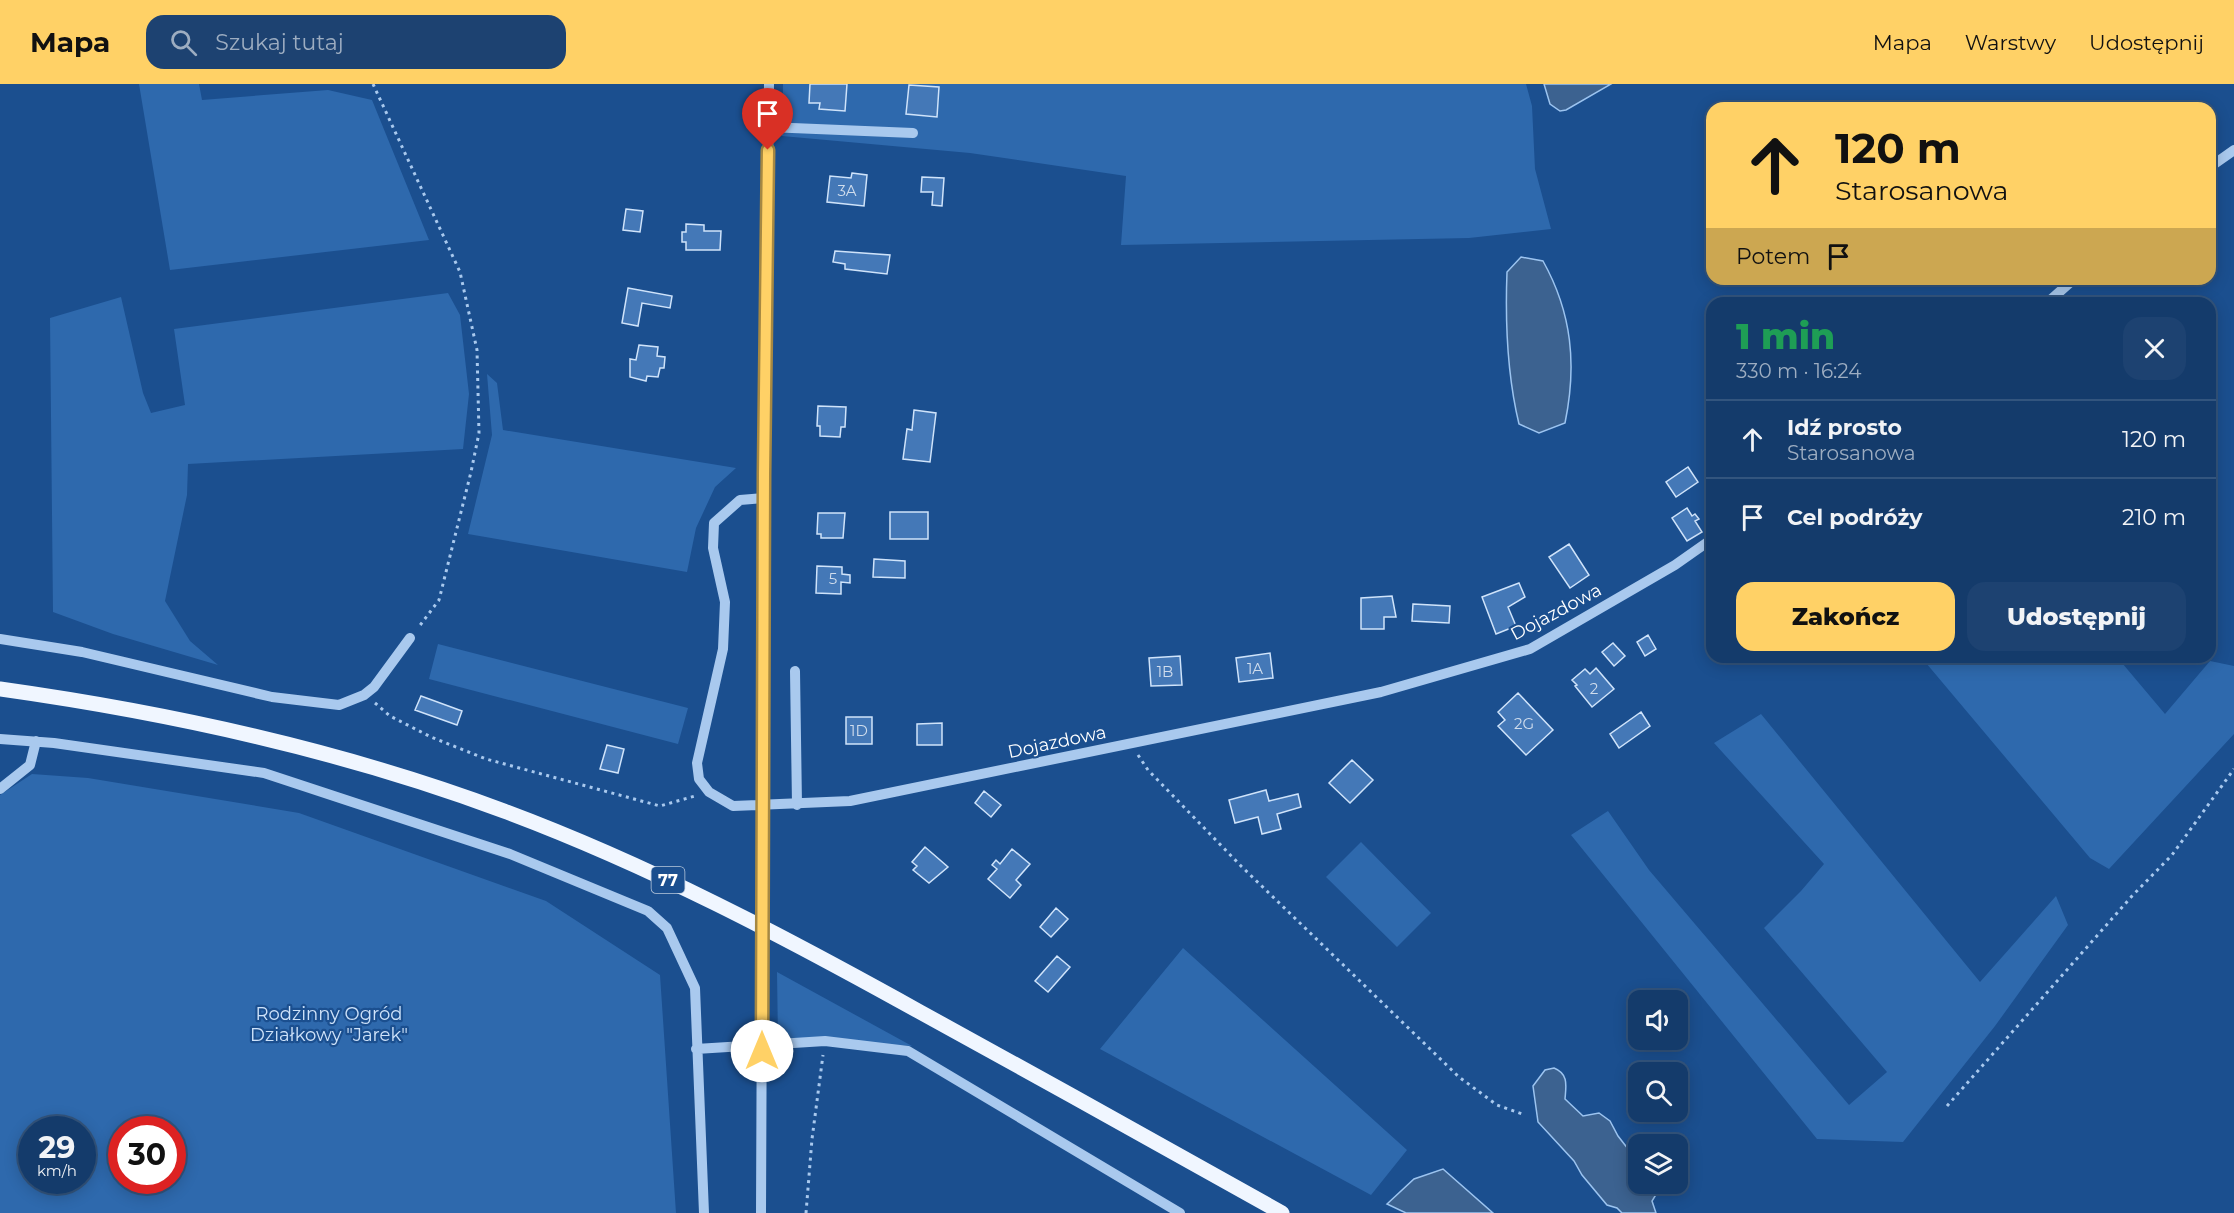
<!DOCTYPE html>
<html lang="pl">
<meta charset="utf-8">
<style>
body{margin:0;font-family:Montserrat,sans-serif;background:#1d4271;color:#f1f3f6;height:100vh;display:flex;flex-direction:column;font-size:22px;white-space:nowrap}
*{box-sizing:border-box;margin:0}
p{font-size:20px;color:#9dadc1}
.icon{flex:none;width:33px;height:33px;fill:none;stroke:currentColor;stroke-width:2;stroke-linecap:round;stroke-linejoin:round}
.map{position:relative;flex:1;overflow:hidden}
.side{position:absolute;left:1706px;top:213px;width:510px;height:366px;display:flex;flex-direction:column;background:#143b6b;border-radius:18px;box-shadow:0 3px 15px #0003,0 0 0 2px #33557e}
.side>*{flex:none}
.hud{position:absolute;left:1706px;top:18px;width:510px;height:183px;border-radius:18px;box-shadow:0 3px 15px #0003,0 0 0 2px #33557e;background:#ffd166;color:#111;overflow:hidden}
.fabs{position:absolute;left:1628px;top:906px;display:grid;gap:12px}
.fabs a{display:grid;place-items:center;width:60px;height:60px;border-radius:12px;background:#143b6b;box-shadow:0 3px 15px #0003,0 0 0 2px #33557e;font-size:30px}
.speed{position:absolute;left:18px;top:1032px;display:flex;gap:12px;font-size:30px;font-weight:700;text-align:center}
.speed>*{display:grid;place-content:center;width:78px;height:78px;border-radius:50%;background:#143b6b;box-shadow:0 3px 15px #0003,0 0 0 2px #33557e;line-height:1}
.speed small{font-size:15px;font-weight:400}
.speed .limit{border:9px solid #d22;background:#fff;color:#111}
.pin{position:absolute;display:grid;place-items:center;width:51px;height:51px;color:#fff;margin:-62px -26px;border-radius:50% 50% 50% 0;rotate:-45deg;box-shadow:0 0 6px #0007}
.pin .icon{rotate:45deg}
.me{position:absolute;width:66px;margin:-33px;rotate:0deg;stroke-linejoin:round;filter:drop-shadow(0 0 4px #0008)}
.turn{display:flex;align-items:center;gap:21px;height:126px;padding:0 30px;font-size:27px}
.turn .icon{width:78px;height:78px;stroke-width:2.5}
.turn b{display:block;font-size:42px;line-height:51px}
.then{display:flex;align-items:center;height:57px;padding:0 30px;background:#0003;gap:12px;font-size:22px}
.round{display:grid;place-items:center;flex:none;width:63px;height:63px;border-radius:18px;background:#1d4271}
.headline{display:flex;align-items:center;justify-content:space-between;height:102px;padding:0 30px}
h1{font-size:36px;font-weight:800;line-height:45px;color:#1e9e55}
.button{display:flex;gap:12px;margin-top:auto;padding:12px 30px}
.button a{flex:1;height:69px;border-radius:18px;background:#ffd166;color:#111;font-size:24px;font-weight:800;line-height:69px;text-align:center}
.button a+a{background:#1d4271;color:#f1f3f6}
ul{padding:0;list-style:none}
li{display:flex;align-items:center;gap:18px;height:78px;padding:0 30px;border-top:2px solid #33557e}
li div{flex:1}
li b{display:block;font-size:22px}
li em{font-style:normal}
header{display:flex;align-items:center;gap:36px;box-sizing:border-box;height:84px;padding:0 30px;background:#ffd166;color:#111}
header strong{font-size:28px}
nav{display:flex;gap:33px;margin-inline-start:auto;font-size:21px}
.search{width:420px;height:54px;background:#1d4271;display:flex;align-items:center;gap:15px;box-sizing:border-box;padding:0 21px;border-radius:18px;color:#9dadc1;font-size:22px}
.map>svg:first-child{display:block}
</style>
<header>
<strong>Mapa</strong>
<div class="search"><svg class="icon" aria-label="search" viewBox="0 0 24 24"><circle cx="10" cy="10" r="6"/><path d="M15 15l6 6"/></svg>Szukaj tutaj</div>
<nav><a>Mapa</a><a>Warstwy</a><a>Udostępnij</a></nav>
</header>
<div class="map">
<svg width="2234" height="1129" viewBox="0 0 2234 1129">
<rect width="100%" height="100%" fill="#1b4f8f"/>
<path fill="#2e69ad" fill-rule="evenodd" d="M139 0H199L202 16 328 6 372 16 429 156 170 186Z
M783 0H1526L1532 22 1535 85 1551 145 1469 154 1121 161 1126 92 970 69 782 52Z
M448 209 460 231 469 310 463 365 188 380 187 411 165 517 190 557 218 581 113 550 53 528 50 234 121 213 143 309 151 329 185 321 174 245Z
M487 290 497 299 503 346 736 384 715 403 696 444 687 488 468 450 492 351Z
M438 560 688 624 678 660 429 595Z
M1921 573H2117L2165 630 2210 577 2234 582V650L2109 785 2090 774Z
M1761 630 1980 898 2056 812 2068 841 1995 942 1903 1058 1817 1055 1571 751 1608 727 1649 786 1849 1021 1887 988 1764 844 1801 807 1824 780 1714 659Z
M32 690 88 694 299 729 546 817 660 891 676 1129H0V711ZM32 1046H82V1096H32ZM122 1046H172V1096H122Z
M1361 758 1431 829 1397 863 1326 793Z
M1183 864 1407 1066 1371 1111 1100 965Z
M777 888 912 962 778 955Z"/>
<path fill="#3c6290" stroke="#9cc4f0" stroke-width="1.5" d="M1544 0H1611L1566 26 1560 27 1550 20Z
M1521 173 1543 177C1572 229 1577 281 1565 339L1539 349 1519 340C1507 290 1505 240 1507 188Z
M1554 984C1569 990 1566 1002 1565 1015L1583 1032 1599 1029 1610 1037 1618 1052 1632 1070 1638 1082V1100H1653L1660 1104 1652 1117 1656 1129H1622L1617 1124 1607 1121 1582 1091 1574 1077 1538 1038 1533 1002 1545 986Z
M1443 1085 1493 1129H1406L1387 1120 1414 1095Z"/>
<path fill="#4478b7" stroke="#cfe3fa" stroke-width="1.5" d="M810 0H847L845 27 819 25 820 19H809Z
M909 1 939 3 937 33 906 30Z
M852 89 867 91 864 122 827 118 830 92 851 94Z
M922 93 944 94 942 122 932 121 933 108H921Z
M626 125 643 127 640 148 623 146Z
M686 140 704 141V147H721L720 166H686V158H682V148H686Z
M835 167 890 171 887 190 845 185V180L833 178Z
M628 204 672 212 670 224 642 219 638 242 622 239Z
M639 261 658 263 657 272 665 273 664 284H660L658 293 647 292 646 297 630 293V275L636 276Z
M818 322 846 323 845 343H841L840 353 820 352V342H817Z
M914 326 936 329 930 378 903 375 907 345 912 346Z
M1688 383 1698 398 1676 413 1666 398Z
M1687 424 1692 432 1695 430 1699 435 1695 437 1702 448 1687 457 1672 434Z
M890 428H928V455H890Z
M818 429H845L843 454H821V450H817Z
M1569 460 1589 491 1570 504 1549 473Z
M874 475 905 477V494L873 493Z
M817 482 842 483V490L850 491V499L841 498V510L816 509Z
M1519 499 1525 513 1508 523 1516 542 1496 550 1482 513Z
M1392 512 1396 533H1384V545H1361V514Z
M1413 520 1450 522 1449 539 1412 537Z
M1648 551 1656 565 1645 572 1637 558Z
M1613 559 1625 572 1614 582 1602 568Z
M1270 569 1273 594 1239 598 1236 574Z
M1180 572 1182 601 1151 602 1149 574Z
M1596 584 1614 605 1592 623 1575 602 1577 601 1572 596 1585 585 1590 590Z
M1518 609 1553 646 1526 671 1498 642 1505 636 1498 628Z
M421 612 462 627 457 641 415 626Z
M1641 628 1650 642 1619 664 1610 650Z
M846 633H872V660H846Z
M942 639V661H917V640Z
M607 661 624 665 618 689 600 685Z
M1352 676 1373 696 1350 719 1329 699Z
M1266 706 1269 717 1298 710 1301 723 1277 730 1281 745 1262 750 1258 733 1235 739 1229 716Z
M984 707 1001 721 991 733 975 719Z
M925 763 948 783 929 799 913 786 917 782 912 778Z
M1012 765 1030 780 1016 796 1021 801 1010 814 988 795 997 785 992 781 996 776 1000 780Z
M1056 824 1068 835 1051 853 1040 843Z
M1057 872 1070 883 1048 908 1035 897Z"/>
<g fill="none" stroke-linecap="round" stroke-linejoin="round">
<path stroke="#a9c9ee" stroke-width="3" stroke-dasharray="3 4.5" stroke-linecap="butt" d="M373 0 460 188 477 266 479 349 471 388 439 516 418 544
M375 619 390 632 431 653 486 675 660 722 695 712
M1138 671 1148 686 1241 782 1459 993 1497 1021 1525 1031
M1947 1022 2132 812 2172 771 2234 685
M806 1129 812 1055 823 971"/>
<path stroke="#a9c9ee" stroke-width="10" d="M768 43 913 49
M2210 83 2234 66
M2047 219 2074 195
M764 414 740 416 714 439 713 464 725 518 723 565 697 679 699 695 709 708 733 722 850 717 1381 608 1530 565 1675 481 1712 455
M0 555 82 568 272 613 339 621 364 611 374 603 410 554
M795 587 797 721
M0 655 54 659 264 689 510 770 648 827 667 844 695 904 704 1129
M0 705 30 681 36 657
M696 965 825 957 908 967 1180 1129
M761 1129 764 414 769 0"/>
<path stroke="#f0f6ff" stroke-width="15" d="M0 605C171 629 341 666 504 727 649 781 785 853 920 928 1041 994 1162 1062 1282 1129"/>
</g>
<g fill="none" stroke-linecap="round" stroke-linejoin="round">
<g stroke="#a68842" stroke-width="15">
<path id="route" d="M762 967 764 390 768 66"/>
</g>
<use href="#route" stroke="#ffd166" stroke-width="10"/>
</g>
<g text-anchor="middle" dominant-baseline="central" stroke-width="4.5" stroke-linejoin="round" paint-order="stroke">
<g font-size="15" fill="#d0dded">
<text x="847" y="106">3A</text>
<text x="833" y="494">5</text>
<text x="1255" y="584">1A</text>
<text x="1165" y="587">1B</text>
<text x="1594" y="604">2</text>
<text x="1524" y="639">2G</text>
<text x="859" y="646">1D</text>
</g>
<rect fill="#1b4f8f" stroke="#bbcadd" stroke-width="1.5" x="651.5" y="783" width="33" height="26" rx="4.5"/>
<g font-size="16" font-weight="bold" fill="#fff">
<text x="668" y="796">77</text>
</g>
<g font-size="18" fill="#fff" stroke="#1b4f8f">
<text transform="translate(1556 528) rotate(-28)">Dojazdowa</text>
<text transform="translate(1057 658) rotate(-12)">Dojazdowa</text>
</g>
<g font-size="18" fill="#cfe3fa" stroke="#1b4f8f">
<text x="329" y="930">Rodzinny Ogród<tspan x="329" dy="21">Działkowy "Jarek"</tspan></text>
</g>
</g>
</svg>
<div class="fabs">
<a><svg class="icon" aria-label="sound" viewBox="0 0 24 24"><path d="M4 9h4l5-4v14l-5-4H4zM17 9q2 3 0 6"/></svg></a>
<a><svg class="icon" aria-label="search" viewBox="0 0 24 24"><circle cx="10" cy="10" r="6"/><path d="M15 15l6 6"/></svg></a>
<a><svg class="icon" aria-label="layers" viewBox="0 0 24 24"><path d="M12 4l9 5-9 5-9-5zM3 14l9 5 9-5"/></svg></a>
</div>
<div class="speed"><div>29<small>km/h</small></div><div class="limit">30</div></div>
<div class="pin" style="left:768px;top:66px;background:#d93025"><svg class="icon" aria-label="arrive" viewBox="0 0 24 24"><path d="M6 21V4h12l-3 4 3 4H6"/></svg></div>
<svg class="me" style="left:762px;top:967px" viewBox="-20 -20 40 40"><circle r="19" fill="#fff"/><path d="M0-13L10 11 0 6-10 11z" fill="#ffd166"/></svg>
<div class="hud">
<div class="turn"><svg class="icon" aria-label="ahead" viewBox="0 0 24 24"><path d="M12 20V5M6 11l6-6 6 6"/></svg><div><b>120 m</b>Starosanowa</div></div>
<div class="then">Potem<svg class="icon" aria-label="arrive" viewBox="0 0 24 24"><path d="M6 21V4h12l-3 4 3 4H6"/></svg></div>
</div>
<section class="side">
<div class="headline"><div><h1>1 min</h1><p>330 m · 16:24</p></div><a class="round"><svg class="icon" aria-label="close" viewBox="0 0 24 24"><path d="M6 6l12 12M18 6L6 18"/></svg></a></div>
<ul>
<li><svg class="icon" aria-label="ahead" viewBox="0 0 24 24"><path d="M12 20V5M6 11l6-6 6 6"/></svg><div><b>Idź prosto</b><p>Starosanowa</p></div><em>120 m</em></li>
<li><svg class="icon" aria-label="arrive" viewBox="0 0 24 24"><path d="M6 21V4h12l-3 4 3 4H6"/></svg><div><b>Cel podróży</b></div><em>210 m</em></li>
</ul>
<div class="button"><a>Zakończ</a><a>Udostępnij</a></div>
</section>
</div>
